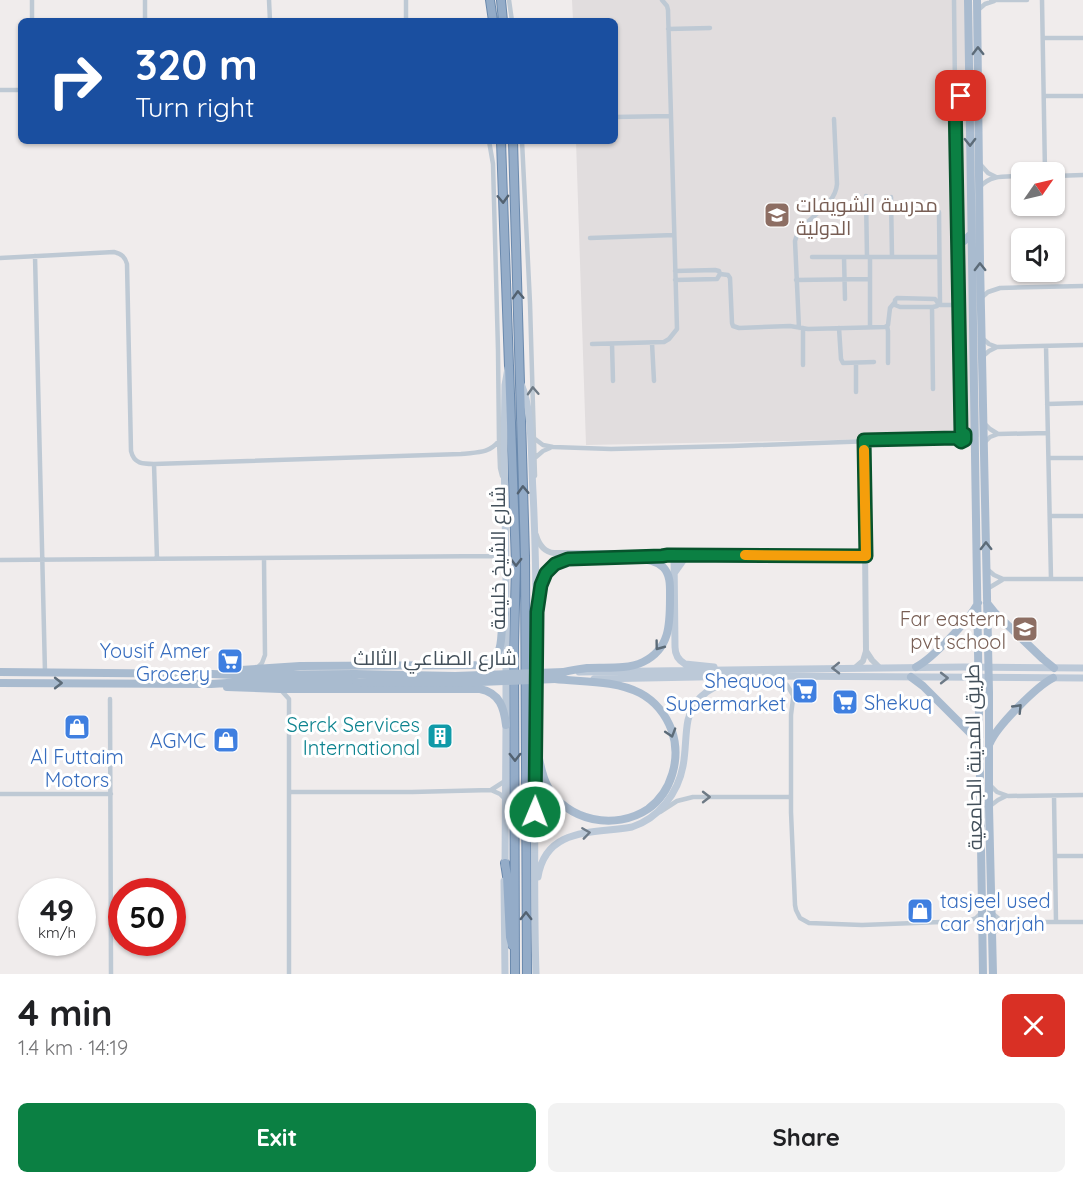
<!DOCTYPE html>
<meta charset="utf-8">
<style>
body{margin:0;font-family:Quicksand,Cairo,sans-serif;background:#f2f2f2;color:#202124;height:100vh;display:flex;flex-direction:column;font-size:22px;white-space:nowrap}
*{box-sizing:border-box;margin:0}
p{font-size:20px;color:#757577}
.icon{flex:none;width:33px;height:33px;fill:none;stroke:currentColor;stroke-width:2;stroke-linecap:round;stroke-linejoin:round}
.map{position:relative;height:974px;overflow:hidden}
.panel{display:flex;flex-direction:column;background:#fff;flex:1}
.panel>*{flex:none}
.top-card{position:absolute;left:18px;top:18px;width:600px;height:126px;border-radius:9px;box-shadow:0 2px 4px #0004;background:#1a4fa0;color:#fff;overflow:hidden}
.needle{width:39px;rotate:56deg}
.tools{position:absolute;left:1011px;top:162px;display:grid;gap:12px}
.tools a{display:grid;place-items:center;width:54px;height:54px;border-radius:9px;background:#fff;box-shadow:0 2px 4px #0004;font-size:30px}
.speed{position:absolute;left:18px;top:878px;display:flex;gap:12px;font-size:30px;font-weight:700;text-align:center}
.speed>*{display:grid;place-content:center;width:78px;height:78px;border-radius:50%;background:#fff;box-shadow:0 2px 4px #0004;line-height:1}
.speed small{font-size:15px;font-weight:400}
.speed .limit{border:9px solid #d22;background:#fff;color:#111}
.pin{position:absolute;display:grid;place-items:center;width:51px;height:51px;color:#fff;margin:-26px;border-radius:12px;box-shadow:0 3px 9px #0006}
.me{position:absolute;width:66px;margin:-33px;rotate:1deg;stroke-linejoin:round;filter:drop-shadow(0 0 4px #0008)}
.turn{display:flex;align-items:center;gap:21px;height:126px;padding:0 18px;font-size:27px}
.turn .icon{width:78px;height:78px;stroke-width:2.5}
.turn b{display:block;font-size:42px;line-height:51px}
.round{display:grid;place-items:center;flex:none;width:63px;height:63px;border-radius:9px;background:#f2f2f2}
.summary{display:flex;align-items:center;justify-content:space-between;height:102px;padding:0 18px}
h1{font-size:36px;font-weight:700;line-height:45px}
.cta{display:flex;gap:12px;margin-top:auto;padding:12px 18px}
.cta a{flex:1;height:69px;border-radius:9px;background:#0b8043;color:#fff;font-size:24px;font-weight:700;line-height:69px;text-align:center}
.cta a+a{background:#f2f2f2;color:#202124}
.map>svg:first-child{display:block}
</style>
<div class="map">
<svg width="1083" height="974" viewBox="0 0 1083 974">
<rect width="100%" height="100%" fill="#f0ecec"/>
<path fill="#e1ddde" d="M572 0H972L979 437 586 445 576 141H615V21H573Z"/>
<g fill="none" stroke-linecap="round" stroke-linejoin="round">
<g stroke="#6a89ad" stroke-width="10">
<path id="trunk" d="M490 0 493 21
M501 0 503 21
M501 141 516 563 514 646 515 974
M513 141 525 556 527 974
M505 863 507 876 510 937 512 945"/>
</g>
<path stroke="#bec9d4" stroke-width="4.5" d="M32 0V21
M145 0V21
M269 0 270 21
M406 0V21
M509 0 512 21
M954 0 957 267 961 432
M991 0H1027
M1042 0 1045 172
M978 10 985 4 994 1
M668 29 710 28
M1043 38H1083
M0 90H21
M1044 96H1083
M615 117 671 116
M489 141 493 164 498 350 499 441 500 468 502 476
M522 141 530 303 535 476
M980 164 988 173 996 177
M1054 176 1083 175
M980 187C991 174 1006 177 1022 176
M866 196 867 257
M891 197 892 257
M939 212 940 305
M590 238 674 235
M35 256 45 672
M812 257H939
M844 257 845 299
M0 258 114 252C122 254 125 257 127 264L131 451C134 464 143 464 154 464L461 454C478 452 488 454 499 441
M675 271 715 270 719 271 720 274 717 279 675 280
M720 274 728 275 730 278 732 323 733 326 739 328 790 326 808 329 885 327 888 325 890 308 895 302
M796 280 870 279
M897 298 935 299 938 303 937 306 933 307H900L895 305V300Z
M981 298 988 292 1000 288 1083 286
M940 305H958
M932 307 933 389
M887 326 888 331V363
M870 327V257
M799 328 795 241C801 218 835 209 837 184L834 119
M839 328 841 359 843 363 874 362
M982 338 989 344 997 347
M652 343 654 381
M592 344 664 342 669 339 677 329 668 10 667 6 662 0
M612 344 613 381
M1046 346 1051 579
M982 357 989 351 997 347 1083 345
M856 363V392
M803 365V328
M1047 404 1083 403
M984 423 990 429 998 434
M956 437a5 5 0 1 1 10 0a5 5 0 1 1-10 0Z
M535 439 543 445 553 447 611 449 732 446 956 438
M985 442 990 437 998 434 1048 433
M536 457 543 451 550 448
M1049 458H1083
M154 464 157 559
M1050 516H1083
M493 556 501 549 505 543
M0 560 493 556 506 567
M987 569 994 575 1003 579H1083
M987 589 1002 580
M258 667 262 663 265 655 264 559
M779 677 787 685 793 695
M805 678 799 684 794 691 791 715V812L795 905 796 910 800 918 809 923 862 925 968 921 976 918 982 912
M280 689 289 699V974
M110 699 111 974
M990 785 997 792 1008 796 1083 795
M491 790 500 794 506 800
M289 792H412L491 790 505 781
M0 794H111
M1054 796 1056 922
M990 806 998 800 1006 796
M660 812 677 801 693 797H791
M1055 856H1083
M992 913 999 919 1008 922H1083
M992 934 1008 922"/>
<path stroke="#bec9d4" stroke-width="6" d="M536 535C539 545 544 552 554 553H656L674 555 866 556
M538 606C540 597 539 587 543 578 554 553 585 558 607 558
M866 651 872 660 879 667
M855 668 863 661 866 651 864 440"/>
<path stroke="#bcc9d8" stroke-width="7" d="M521 384C533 409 531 463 533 492 541 652 531 813 536 974
M674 555 675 647C675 655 678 660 685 664L714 667
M675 572 687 555
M579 672 964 667 1083 668
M594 679 749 676 1083 678
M505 866 506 725V567L504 451 505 385 508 368
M538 877C546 826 595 834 632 827 659 818 678 793 683 766 686 751 685 735 688 720 694 695 715 683 739 681
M504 881 505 974"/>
<path stroke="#a9bbcf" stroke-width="8" d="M968 0 983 974
M977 0 980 262 989 692V807L993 974
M955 97 961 96H969
M957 239 964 241 971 234
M987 603 995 613 1043 659 1054 668
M916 667C932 659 970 619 978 603
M226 671 300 666 483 665C509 654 497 634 505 614
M0 672 212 674 233 675 355 674
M564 672C572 670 579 669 587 668 605 667 626 670 643 662 670 649 670 624 670 598 670 587 671 575 663 567 653 558 640 560 627 557
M911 677 923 686 970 733 978 743
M0 683 211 684 227 683 356 682
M227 687 280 689H480C500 693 504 708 506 725
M535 743C540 757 540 773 548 787 567 821 615 831 648 809 672 792 681 758 672 731 666 715 655 701 640 693 615 680 582 682 555 679
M990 743C997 726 1037 686 1053 678"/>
<use href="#trunk" stroke="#94acc8" stroke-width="8"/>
<path stroke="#a9bbcf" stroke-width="8" d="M355 674 455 676 564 672
M356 682 457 683 555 679"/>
</g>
<defs><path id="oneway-chevron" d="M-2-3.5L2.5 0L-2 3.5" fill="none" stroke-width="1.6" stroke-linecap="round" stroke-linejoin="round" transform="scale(1.5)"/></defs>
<g stroke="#5c6b78">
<use href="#oneway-chevron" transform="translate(978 51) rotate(-91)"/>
<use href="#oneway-chevron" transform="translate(970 142) rotate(89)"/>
<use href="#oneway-chevron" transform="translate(980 267) rotate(-91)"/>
<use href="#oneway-chevron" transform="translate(986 546) rotate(-91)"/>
<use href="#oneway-chevron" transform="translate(659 646) rotate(127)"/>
<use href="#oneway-chevron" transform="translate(58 683)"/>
<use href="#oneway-chevron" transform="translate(1018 708) rotate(-46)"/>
<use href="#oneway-chevron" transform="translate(671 733) rotate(73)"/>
</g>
<g stroke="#536271">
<use href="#oneway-chevron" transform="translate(503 199) rotate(88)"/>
<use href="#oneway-chevron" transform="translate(518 295) rotate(-92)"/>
<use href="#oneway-chevron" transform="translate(523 490) rotate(-92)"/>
<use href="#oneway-chevron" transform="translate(516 562) rotate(90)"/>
<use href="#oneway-chevron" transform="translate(515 757) rotate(90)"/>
<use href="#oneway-chevron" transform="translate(526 916) rotate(-90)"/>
</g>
<g stroke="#6e7a85">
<use href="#oneway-chevron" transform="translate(533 391) rotate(-93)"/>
<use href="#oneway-chevron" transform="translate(706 797)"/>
</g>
<g stroke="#6d7a87">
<use href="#oneway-chevron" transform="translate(836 668) rotate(179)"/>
<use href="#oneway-chevron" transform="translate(944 678)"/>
<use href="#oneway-chevron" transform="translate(586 833) rotate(-8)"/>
</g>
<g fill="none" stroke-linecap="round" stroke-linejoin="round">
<g stroke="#07532c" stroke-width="15">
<path id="route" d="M535 812 537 612 541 585 546 573 555 564 568 559 662 556 668 555 866 556 864 440 956 438 961 442 965 440V434L961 432 955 97 961 96"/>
</g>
<use href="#route" stroke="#0b8043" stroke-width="10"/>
<path stroke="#f59e0b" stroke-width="10" d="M745 555 866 556 864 450"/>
</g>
<defs>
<g id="school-square" transform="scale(1.35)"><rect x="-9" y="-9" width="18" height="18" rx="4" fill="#8d6e63" stroke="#fff"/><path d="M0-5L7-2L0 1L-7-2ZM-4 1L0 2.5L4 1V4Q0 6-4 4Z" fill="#fff"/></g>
<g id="supermarket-square" transform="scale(1.35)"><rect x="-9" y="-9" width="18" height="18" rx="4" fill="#3f7fe0" stroke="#fff"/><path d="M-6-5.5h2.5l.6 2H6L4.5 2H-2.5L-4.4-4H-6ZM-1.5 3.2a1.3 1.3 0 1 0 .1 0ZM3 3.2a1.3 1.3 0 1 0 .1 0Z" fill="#fff"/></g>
<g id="shop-square" transform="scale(1.35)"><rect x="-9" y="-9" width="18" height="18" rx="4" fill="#3f7fe0" stroke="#fff"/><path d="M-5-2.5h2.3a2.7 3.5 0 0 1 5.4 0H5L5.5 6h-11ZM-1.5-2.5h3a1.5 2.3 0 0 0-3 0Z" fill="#fff"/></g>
<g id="building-square" transform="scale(1.35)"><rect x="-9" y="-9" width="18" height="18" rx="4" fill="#0f9aa8" stroke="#fff"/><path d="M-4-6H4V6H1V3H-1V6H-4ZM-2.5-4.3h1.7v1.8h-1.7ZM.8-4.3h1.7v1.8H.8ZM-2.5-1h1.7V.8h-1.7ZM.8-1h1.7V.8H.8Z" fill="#fff"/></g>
</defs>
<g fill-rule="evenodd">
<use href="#school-square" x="777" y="215"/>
<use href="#school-square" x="1025" y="629"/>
<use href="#supermarket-square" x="230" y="661"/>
<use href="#supermarket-square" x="805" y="691"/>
<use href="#supermarket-square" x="845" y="702"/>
<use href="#shop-square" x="77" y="727"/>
<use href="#building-square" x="440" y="736"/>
<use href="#shop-square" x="226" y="740"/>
<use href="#shop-square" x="920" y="911"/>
</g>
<g text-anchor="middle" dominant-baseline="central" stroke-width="6" stroke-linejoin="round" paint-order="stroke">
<g font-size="20" fill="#785e54" stroke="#fff" text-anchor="start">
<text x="796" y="204">مدرسة الشويفات<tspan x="796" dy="23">الدولية</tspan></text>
<text x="1006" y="618" text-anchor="end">Far eastern<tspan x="1006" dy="23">pvt school</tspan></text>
</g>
<g font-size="20" fill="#43505b" stroke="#fff">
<text transform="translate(497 558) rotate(-90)">شارع الشيخ خليفة</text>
<text x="435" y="657">شارع الصناعي الثالث</text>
<text transform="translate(973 757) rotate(-91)">طريق المدينة الجامعية</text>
</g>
<g font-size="20" fill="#366cbe" stroke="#fff" text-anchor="end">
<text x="210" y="650">Yousif Amer<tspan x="210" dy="23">Grocery</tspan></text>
<text x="786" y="680">Shequoq<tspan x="786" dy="23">Supermarket</tspan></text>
<text x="864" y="702" text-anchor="start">Shekuq</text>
<text x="206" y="740">AGMC</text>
<text x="77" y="756" text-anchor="middle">Al Futtaim<tspan x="77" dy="23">Motors</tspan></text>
<text x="940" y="900" text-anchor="start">tasjeel used<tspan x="940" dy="23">car sharjah</tspan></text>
</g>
<g font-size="20" fill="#0d838f" stroke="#fff" text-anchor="end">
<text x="420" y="724">Serck Services<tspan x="420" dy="23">International</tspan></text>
</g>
</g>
</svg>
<div class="tools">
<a><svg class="needle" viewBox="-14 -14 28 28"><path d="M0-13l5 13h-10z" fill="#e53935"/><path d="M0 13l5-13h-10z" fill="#757577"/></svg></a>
<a><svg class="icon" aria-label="sound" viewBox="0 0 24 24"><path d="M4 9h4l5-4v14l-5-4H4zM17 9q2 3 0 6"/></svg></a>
</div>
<div class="speed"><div>49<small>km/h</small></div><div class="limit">50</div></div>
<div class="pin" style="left:961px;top:96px;background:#d93025"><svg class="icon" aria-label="arrive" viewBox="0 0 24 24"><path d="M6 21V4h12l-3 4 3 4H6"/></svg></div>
<svg class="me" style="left:535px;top:812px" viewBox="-20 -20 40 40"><circle r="17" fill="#0b8043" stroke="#fff" stroke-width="3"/><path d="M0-11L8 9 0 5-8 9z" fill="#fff"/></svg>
<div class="top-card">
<div class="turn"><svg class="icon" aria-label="right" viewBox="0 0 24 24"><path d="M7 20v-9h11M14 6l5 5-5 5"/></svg><div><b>320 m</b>Turn right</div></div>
</div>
</div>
<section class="panel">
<div class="summary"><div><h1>4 min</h1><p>1.4 km · 14:19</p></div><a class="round" style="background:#d93025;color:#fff"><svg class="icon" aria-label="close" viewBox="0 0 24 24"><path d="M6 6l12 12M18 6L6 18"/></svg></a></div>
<div class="cta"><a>Exit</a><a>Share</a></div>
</section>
